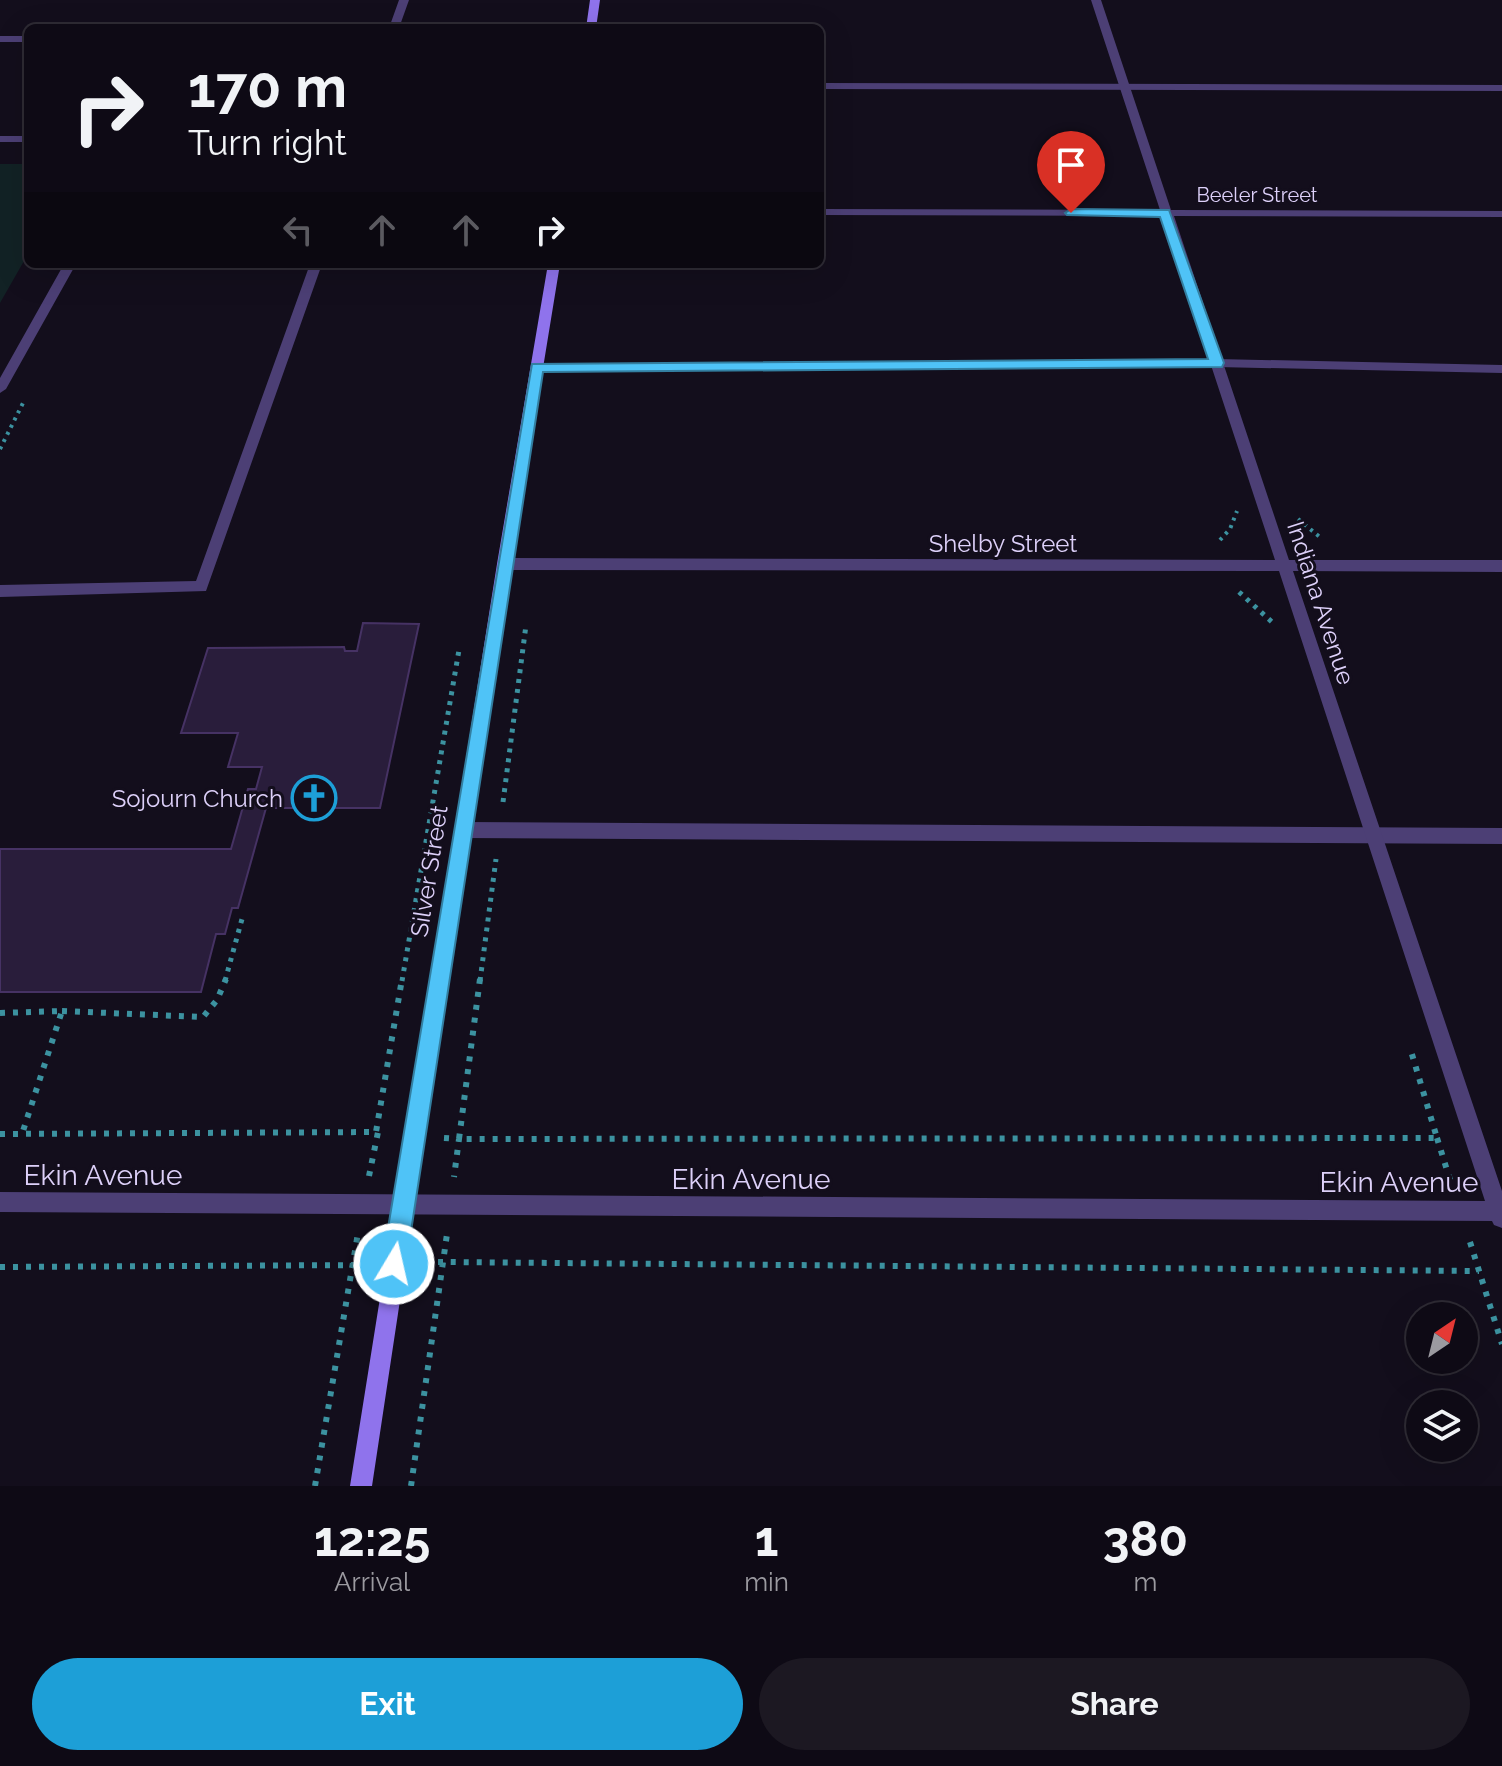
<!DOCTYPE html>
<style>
body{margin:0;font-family:Raleway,sans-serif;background:#1c1822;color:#f1f3f6;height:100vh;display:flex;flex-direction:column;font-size:30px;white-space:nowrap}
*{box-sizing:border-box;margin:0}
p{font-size:26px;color:#9b9aa0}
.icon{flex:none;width:44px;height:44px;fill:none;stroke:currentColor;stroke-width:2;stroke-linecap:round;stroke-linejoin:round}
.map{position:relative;height:1486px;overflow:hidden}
.side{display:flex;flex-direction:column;background:#0e0a15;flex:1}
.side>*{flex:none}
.guide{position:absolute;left:24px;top:24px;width:800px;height:244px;border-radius:12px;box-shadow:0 8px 32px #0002,0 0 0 2px #2e2b34;background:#0e0a15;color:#f1f3f6;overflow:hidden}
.needle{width:52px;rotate:35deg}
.controls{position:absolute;left:1406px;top:1302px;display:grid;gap:16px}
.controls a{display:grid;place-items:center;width:72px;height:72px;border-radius:50%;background:#0e0a15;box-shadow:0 8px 32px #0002,0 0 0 2px #2e2b34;font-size:40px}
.pin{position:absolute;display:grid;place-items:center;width:68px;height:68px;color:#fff;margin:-82px -34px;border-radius:50% 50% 50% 0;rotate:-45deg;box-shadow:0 0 8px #0007}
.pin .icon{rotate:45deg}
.me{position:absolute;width:88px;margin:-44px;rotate:9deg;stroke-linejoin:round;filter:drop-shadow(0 0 6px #0008)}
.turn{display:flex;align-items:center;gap:28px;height:168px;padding:0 32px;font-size:36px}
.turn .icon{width:104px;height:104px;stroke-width:2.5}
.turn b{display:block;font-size:56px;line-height:68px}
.lanes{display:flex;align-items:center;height:76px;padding:0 32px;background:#0003;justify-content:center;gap:40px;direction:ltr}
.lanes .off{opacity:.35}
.eta{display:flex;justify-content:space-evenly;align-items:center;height:136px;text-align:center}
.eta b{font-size:48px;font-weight:700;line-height:56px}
.action{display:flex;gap:16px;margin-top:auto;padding:16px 32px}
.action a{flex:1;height:92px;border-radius:48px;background:#1d9fd7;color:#fff;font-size:32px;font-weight:700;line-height:92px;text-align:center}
.action a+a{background:#1c1822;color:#f1f3f6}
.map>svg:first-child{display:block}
</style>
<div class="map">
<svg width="1502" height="1486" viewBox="0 0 1502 1486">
<rect width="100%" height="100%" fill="#130e1c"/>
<path fill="#122225" d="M0 164H28V254L0 303Z"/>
<path fill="#291d3b" stroke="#463264" stroke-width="2" d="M363 623 419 624 380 808H266L238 908H232L225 934H216L201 992H0V849H231L248 789H256L262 767H228L238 733H181L208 648 344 647 345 651H357Z"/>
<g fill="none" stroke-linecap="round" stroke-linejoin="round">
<path stroke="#3c92a0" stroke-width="3" stroke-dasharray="3 4" stroke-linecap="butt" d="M225 28 367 27"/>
<path stroke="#3c92a0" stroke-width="4" stroke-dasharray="3 5" stroke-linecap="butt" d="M0 449 23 403
M1298 519 1321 538
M1220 540 1230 529 1237 511"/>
<path stroke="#3c92a0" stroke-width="5" stroke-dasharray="4 6" stroke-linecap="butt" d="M1239 592 1273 623
M503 802 526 625
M225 981 242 919
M402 981 459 650
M480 981 496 859"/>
<path stroke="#3c92a0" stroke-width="6" stroke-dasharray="5 8" stroke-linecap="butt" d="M480 979 459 1139 1437 1138 1411 1051
M62 1011 203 1017 217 1000 226 979
M0 1013 62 1011 22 1134
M0 1134 376 1132 402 979
M444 1138 459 1139 454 1177
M1437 1138 1451 1183
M369 1176 378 1132
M1470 1242 1502 1344
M425 1262H443L447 1234
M0 1267 367 1265
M315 1486 358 1233
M411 1486 443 1262 1479 1271"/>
<path fill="#4c3f75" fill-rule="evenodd" d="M399 0H409L399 28H389Z
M820 83 1502 85V91L820 89Z
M310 264H322L206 591 0 597V585L196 581Z
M1217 359 1502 365V373L1217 367 537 372 531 368 537 364Z
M462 822 1502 828V844L462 838 456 835 454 830 456 825Z"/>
<path fill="#4c3f75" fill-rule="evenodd" d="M1091 0H1101L1171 210 1502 211V217L1174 216 1289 560H1502V572L1293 571 1502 1191V1228L1494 1225 1492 1221 0 1212V1192L1485 1201 1279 571 504 570 497 564 504 558 1275 560 1162 216 820 215V209L1160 210Z
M0 36H28V42H0Z
M0 136H28V142H0Z
M64 264H76L6 389 0 393V378Z"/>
<path fill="#8f73ec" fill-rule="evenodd" d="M590 0H600L596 28H586Z
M548 264H560L511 564 372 1486H350L497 564Z"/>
</g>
<path fill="#4fc3f7" stroke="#337fa1" stroke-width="2" d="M1071 209 1169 210 1224 363 1222 367 543 372 406 1264 402 1272 394 1276 386 1272 382 1264 532 364 1208 359 1160 217 1067 215 1065 213Z"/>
<defs>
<g id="church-ring" transform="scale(2.3)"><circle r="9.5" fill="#130e1c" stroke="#1d9fd7" stroke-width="1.5"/><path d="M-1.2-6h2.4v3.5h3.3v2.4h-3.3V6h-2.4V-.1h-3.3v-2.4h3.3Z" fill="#1d9fd7"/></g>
</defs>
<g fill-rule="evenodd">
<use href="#church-ring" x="314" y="798"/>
</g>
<g text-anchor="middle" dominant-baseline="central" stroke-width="6" stroke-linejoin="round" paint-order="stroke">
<g font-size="20" fill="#ddd0f9" stroke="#130e1c">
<text x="1257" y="195">Beeler Street</text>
</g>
<g font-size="24" fill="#ddd0f9" stroke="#130e1c">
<text x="1003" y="543">Shelby Street</text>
<text transform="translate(1321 603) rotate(72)">Indiana Avenue</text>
<text transform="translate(429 871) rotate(-81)">Silver Street</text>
</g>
<g font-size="24" fill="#ddd0f9" stroke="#130e1c" text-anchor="end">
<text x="283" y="798">Sojourn Church</text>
</g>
<g font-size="28" fill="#ddd0f9" stroke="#130e1c">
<text x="103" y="1175">Ekin Avenue</text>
<text x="751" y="1179">Ekin Avenue</text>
<text x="1399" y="1182">Ekin Avenue</text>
</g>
</g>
</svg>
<div class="controls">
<a><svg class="needle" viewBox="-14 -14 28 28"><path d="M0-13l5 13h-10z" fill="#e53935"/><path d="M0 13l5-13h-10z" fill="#9b9aa0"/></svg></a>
<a><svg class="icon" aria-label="layers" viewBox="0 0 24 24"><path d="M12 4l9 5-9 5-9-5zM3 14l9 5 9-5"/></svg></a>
</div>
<div class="pin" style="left:1071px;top:213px;background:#d93025"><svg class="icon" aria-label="arrive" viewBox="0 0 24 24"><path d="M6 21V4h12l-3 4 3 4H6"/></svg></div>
<svg class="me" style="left:394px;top:1264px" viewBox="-20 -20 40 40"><circle r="17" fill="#4fc3f7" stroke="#fff" stroke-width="3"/><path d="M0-11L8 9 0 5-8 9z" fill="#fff"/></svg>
<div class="guide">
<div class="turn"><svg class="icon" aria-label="right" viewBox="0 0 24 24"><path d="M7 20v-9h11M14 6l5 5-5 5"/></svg><div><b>170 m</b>Turn right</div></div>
<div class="lanes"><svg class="icon off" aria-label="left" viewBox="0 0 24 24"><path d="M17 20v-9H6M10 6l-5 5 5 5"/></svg><svg class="icon off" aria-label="ahead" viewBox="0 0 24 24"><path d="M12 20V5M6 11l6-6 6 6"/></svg><svg class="icon off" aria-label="ahead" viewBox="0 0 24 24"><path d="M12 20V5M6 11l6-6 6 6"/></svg><svg class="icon" aria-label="right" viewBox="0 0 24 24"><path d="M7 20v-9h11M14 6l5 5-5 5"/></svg></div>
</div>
</div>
<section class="side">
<div class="eta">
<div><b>12:25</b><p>Arrival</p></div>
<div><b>1</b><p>min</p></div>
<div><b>380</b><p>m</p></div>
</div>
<div class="action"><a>Exit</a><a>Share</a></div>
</section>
